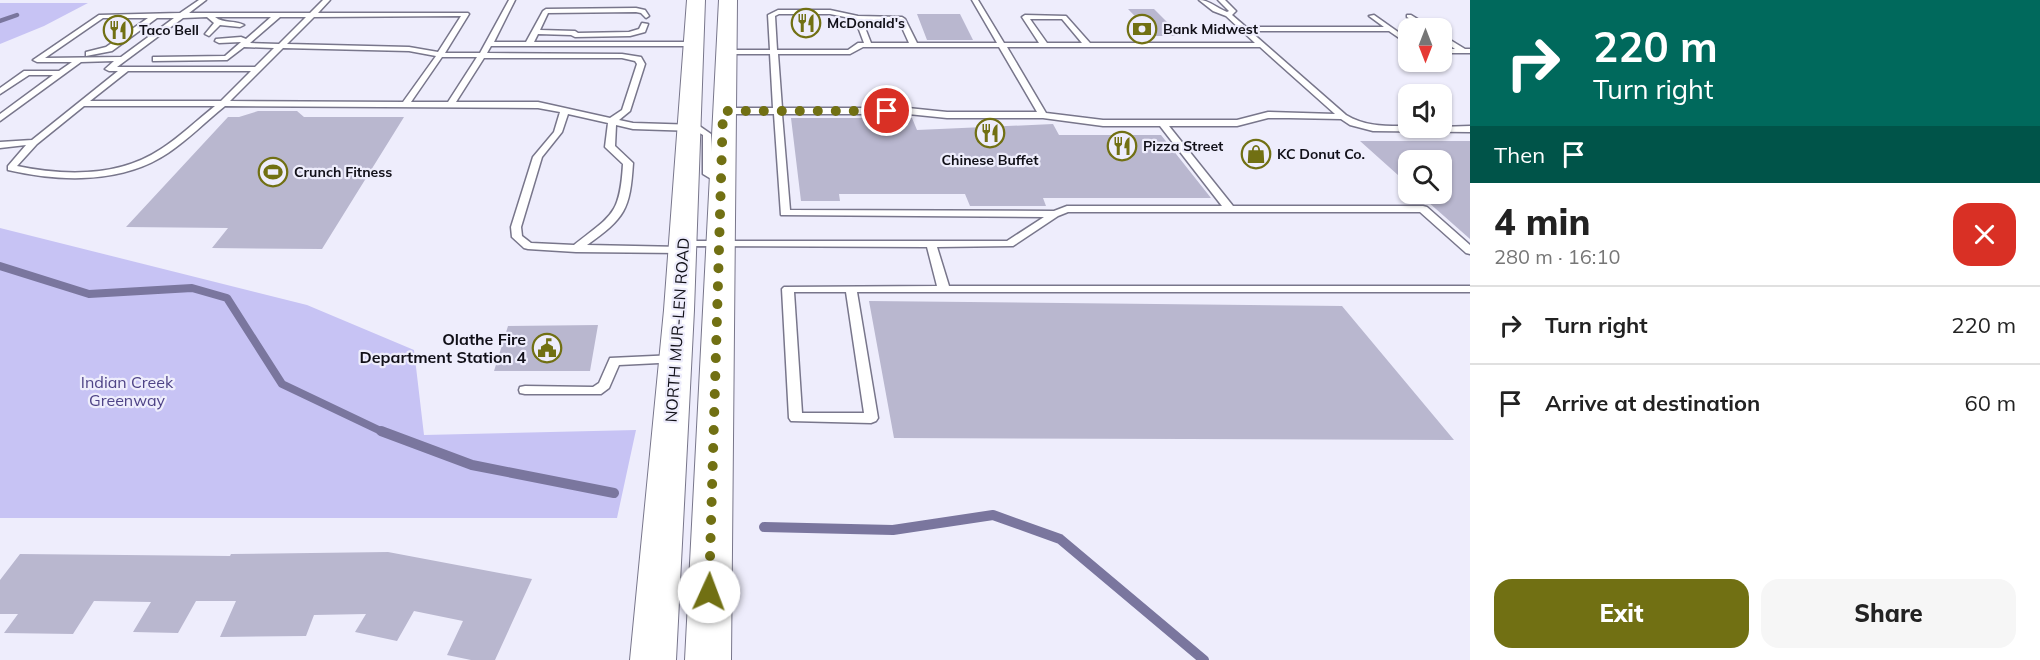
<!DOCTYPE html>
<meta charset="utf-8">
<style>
body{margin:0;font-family:Mulish,sans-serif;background:#f6f6f6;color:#222;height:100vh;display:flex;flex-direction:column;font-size:22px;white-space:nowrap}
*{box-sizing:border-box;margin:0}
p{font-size:20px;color:#767676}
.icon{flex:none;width:33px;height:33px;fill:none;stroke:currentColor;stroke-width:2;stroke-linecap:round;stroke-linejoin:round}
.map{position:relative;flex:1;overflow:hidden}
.side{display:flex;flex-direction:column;background:#fff;width:570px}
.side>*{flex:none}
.top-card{background:#00695c;color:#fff;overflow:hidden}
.needle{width:39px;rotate:180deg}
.controls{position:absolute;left:1398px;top:18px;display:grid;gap:12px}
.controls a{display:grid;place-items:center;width:54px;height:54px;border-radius:12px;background:#fff;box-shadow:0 2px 4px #0004;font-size:30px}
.pin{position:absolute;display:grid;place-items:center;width:51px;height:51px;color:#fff;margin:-26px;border:3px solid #fff;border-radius:50%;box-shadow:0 2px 6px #0007}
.me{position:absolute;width:66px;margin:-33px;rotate:2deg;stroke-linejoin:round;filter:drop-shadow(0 0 4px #0008)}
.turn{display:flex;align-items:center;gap:21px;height:126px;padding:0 24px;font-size:27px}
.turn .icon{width:78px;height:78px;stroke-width:2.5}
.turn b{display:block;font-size:42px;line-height:51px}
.then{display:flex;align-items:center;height:57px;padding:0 24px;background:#0003;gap:12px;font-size:22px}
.round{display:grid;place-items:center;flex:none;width:63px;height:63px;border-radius:18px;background:#f6f6f6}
.headline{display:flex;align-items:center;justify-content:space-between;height:102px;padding:0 24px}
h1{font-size:36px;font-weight:800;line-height:45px}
.cta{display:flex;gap:12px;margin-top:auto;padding:12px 24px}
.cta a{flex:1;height:69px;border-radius:18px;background:#717013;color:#fff;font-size:24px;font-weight:800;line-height:69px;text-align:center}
.cta a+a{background:#f6f6f6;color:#222}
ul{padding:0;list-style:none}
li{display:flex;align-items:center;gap:18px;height:78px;padding:0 24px;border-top:2px solid #e0e0e0}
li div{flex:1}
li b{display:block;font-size:22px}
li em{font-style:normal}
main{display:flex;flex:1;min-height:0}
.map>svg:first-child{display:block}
</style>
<main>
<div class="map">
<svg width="1470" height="660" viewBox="0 0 1470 660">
<rect width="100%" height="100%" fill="#eeedfc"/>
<path fill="#c7c3f4" d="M0 3H88L44 26 0 44Z
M0 228 307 305 414 350 424 435 636 430 617 518H0Z"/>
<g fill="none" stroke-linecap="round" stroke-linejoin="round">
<path stroke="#7a769e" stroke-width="4.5" d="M0 21 17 15"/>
<path stroke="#7a769e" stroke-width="8" d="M0 266 89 294 192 288 227 298 282 384 385 433"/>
<path stroke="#7a769e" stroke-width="10" d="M381 431 472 465 614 493
M764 527 893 530 993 515 1060 539 1204 660"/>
</g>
<path fill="#b9b7cf" d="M1128 9H1154L1181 36H1154Z
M917 14H960L973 40H927Z
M258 111H297L304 117H404L322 249 212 248 228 228 126 227 228 117H239Z
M791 118H912L917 130 1053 124 1059 135H1161L1211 198H1043L1046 206H970L965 194H839L840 201H801Z
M1360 141H1470V239L1419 194H1442V160H1408V184Z
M869 301 1342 306 1454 440 894 438Z
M598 325 590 371H494L508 326Z
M388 552 532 579 495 660H471L447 655 463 621 414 611 397 641 355 632 366 614 314 615 306 636 220 637 236 601H196L178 633 133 632 151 602 94 601 73 634 4 633 18 614H0V580L20 554 230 556 231 554Z"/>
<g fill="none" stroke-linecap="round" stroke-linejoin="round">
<g stroke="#78768b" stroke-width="3">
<path id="lane" d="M199 0H206L189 13H310L323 0H330L318 13H468L469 14 445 53H480L509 0H515L494 42H526L543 11 546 9 636 8 645 10 649 16 646 18 641 13 636 12 548 13 540 30 575 31 578 33 629 32 639 29 642 23 648 24 645 32 630 36 575 37 571 35 538 34 534 42H692L696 44 695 46H491L487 53 622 54 641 57 645 64 630 111 619 120 633 123 698 125 711 134 713 173 726 181 724 183H718L703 174V135L696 131 633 129 616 125 615 146 633 163C630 210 625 218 587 245L682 247 687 250 682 253 576 252 528 249 524 248 512 237 511 227 533 157 554 132 560 112 538 108 225 106C206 121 189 139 168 153 122 184 60 182 8 170V166L26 145 0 148V142L32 140 118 71H109L105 69 114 61 81 62 0 121V114L53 75H29L0 94V88L24 71H59L72 62H37L33 60 99 15 180 13ZM461 16 438 52 409 47 287 44 314 17ZM207 17 214 23 205 34 209 36 220 25 240 27 244 25C235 20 224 24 215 17H271L246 39 241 37 216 39 215 41 219 43 241 42 225 56 156 57H153V61L227 60 244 47 274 48 255 67H117L183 18ZM280 17H306L279 44 250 43ZM103 18H148L106 47 86 52V56L112 51 157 18H174L121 57 45 58ZM283 48 409 51 436 56 403 102 230 101ZM442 57H477L448 102H411ZM484 58H622L635 61 637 64 622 110 610 118 538 102H456ZM128 71H251L221 101H90ZM84 106H215C197 120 180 137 161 149 119 177 65 176 17 166L37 144ZM568 114 608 123 605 147 623 164C620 215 612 215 574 245L531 243 522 236 521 227 542 157 562 132Z
M972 0H978L1004 43H1039L1022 17 1025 15 1066 16 1090 43H1255L1226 16 1213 11 1199 0C1209 0 1217 8 1227 12L1229 11 1218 0H1225L1236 11 1232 15 1246 27H1384L1369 16 1374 15 1408 39V44L1389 31H1250L1346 115C1366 127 1386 126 1408 126V128L1470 126V132L1373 131 1350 125 1341 119 1289 118H1268L1237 126H1169L1233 206H1423L1427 207 1470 245V254L1466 253 1420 212H1068L1058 216 1013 246 937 247 949 286H1470V292H857L878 418 876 421 871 423 791 421 789 418 782 289 784 287 937 286 927 247 683 246 678 243 679 241H1007L1044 217 781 215 774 114H723L719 111 723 108H773L770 54H725L721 52 725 50H770L768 15 778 10H830L858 16 902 17 905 19 917 43H997ZM779 14H830L855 19 864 43H858L848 50H777L775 16ZM1030 19H1062L1082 43H1047ZM862 20 899 21 909 43H871ZM863 47H999L1037 112H947L908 108H782L778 54H850ZM1007 47H1260L1335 114 1268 112 1237 120H1103L1046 113ZM782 114H908L947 118H1043L1103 126H1160L1222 206H1067L1054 211 790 210ZM794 292H846L864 413H802Z
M1407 15H1411L1432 28H1424L1407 17Z
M1442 35 1465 49H1470V53H1442V49H1455L1442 40Z
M675 355 679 356 681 359 679 362 619 365 609 388 601 394H525L520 393 519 390 520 387 525 386 593 387 599 383 610 358Z"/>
</g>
<g stroke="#78768b" stroke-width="2">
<path id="secondary" d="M687 0H705L694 310 676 660H630L664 310Z
M719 0H737L731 660H685Z"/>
</g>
<use href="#lane" fill="#fff" fill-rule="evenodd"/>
<use href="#secondary" fill="#fff" fill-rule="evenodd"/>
</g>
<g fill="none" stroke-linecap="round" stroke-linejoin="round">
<path stroke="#717013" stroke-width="10" stroke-dasharray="0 18" d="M709 592 723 111H887"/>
</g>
<defs>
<g id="restaurant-ring" transform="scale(1.5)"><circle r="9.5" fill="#eeedfc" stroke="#717013" stroke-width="1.5"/><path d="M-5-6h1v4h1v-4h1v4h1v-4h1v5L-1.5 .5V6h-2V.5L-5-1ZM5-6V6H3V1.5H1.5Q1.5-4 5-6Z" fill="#717013"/></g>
<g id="bank-ring" transform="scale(1.5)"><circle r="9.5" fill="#eeedfc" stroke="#717013" stroke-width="1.5"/><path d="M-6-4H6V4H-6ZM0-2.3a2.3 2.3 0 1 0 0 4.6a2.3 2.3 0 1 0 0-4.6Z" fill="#717013"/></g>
<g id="shop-ring" transform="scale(1.5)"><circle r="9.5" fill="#eeedfc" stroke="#717013" stroke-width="1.5"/><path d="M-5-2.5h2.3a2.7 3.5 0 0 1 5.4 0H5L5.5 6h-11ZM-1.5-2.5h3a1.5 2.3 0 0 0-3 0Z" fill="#717013"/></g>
<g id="stadium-ring" transform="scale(1.5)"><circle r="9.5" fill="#eeedfc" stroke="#717013" stroke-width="1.5"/><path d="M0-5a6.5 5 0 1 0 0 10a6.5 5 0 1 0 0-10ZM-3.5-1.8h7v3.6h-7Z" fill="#717013"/></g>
<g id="civic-ring" transform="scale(1.5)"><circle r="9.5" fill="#eeedfc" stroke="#717013" stroke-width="1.5"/><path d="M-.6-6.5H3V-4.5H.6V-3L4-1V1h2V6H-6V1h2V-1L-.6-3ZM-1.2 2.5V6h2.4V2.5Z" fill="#717013"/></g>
</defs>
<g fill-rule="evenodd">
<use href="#restaurant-ring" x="806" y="23"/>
<use href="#bank-ring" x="1142" y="29"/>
<use href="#restaurant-ring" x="118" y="30"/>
<use href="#restaurant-ring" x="990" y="133"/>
<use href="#restaurant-ring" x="1122" y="146"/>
<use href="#shop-ring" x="1256" y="154"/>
<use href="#stadium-ring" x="273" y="172"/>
<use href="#civic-ring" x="547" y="348"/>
</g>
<g text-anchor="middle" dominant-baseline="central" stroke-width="4.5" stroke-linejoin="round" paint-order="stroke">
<g font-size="14" font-weight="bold" fill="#111018" stroke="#eeedfc" text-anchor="start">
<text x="827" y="23">McDonald's</text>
<text x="1163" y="29">Bank Midwest</text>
<text x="139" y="30">Taco Bell</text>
<text x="1143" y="146">Pizza Street</text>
<text x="1277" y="154">KC Donut Co.</text>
<text x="990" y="160" text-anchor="middle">Chinese Buffet</text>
<text x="294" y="172">Crunch Fitness</text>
</g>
<g font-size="16" fill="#111018" stroke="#eeedfc">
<text transform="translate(677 330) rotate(-86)">NORTH MUR-LEN ROAD</text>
</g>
<g font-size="16" font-weight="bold" fill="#111018" stroke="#eeedfc" text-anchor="end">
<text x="526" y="339">Olathe Fire<tspan x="526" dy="18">Department Station 4</tspan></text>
</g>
<g font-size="16" fill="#4e4386" stroke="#eeedfc">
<text x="127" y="382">Indian Creek<tspan x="127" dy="18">Greenway</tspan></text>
</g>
</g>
</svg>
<div class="controls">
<a><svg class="needle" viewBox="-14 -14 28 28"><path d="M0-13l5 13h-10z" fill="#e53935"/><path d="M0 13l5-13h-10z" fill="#767676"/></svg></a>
<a><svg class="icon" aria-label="sound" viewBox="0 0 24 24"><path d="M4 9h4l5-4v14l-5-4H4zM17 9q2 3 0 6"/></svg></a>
<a><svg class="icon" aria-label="search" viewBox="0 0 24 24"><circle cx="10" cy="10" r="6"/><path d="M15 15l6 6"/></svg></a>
</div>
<div class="pin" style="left:887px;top:111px;background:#d93025"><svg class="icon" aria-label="arrive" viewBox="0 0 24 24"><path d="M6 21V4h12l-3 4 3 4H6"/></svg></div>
<svg class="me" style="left:709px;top:592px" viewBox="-20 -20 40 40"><circle r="19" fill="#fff"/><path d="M0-13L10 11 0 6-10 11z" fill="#717013"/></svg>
</div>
<section class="side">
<div class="top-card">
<div class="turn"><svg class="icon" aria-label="right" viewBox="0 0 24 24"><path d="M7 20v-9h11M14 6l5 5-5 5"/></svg><div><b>220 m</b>Turn right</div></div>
<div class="then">Then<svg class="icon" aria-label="arrive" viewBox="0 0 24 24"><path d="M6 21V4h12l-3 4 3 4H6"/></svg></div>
</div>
<div class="headline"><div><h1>4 min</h1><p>280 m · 16:10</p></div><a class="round" style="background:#d93025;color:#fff"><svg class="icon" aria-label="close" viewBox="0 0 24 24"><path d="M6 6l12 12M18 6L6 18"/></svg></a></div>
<ul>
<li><svg class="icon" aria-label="right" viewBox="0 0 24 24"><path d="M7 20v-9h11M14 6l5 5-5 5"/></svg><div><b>Turn right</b></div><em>220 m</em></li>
<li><svg class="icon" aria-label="arrive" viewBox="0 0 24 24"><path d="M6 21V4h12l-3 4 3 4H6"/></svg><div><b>Arrive at destination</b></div><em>60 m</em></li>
</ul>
<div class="cta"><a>Exit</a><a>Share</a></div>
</section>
</main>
